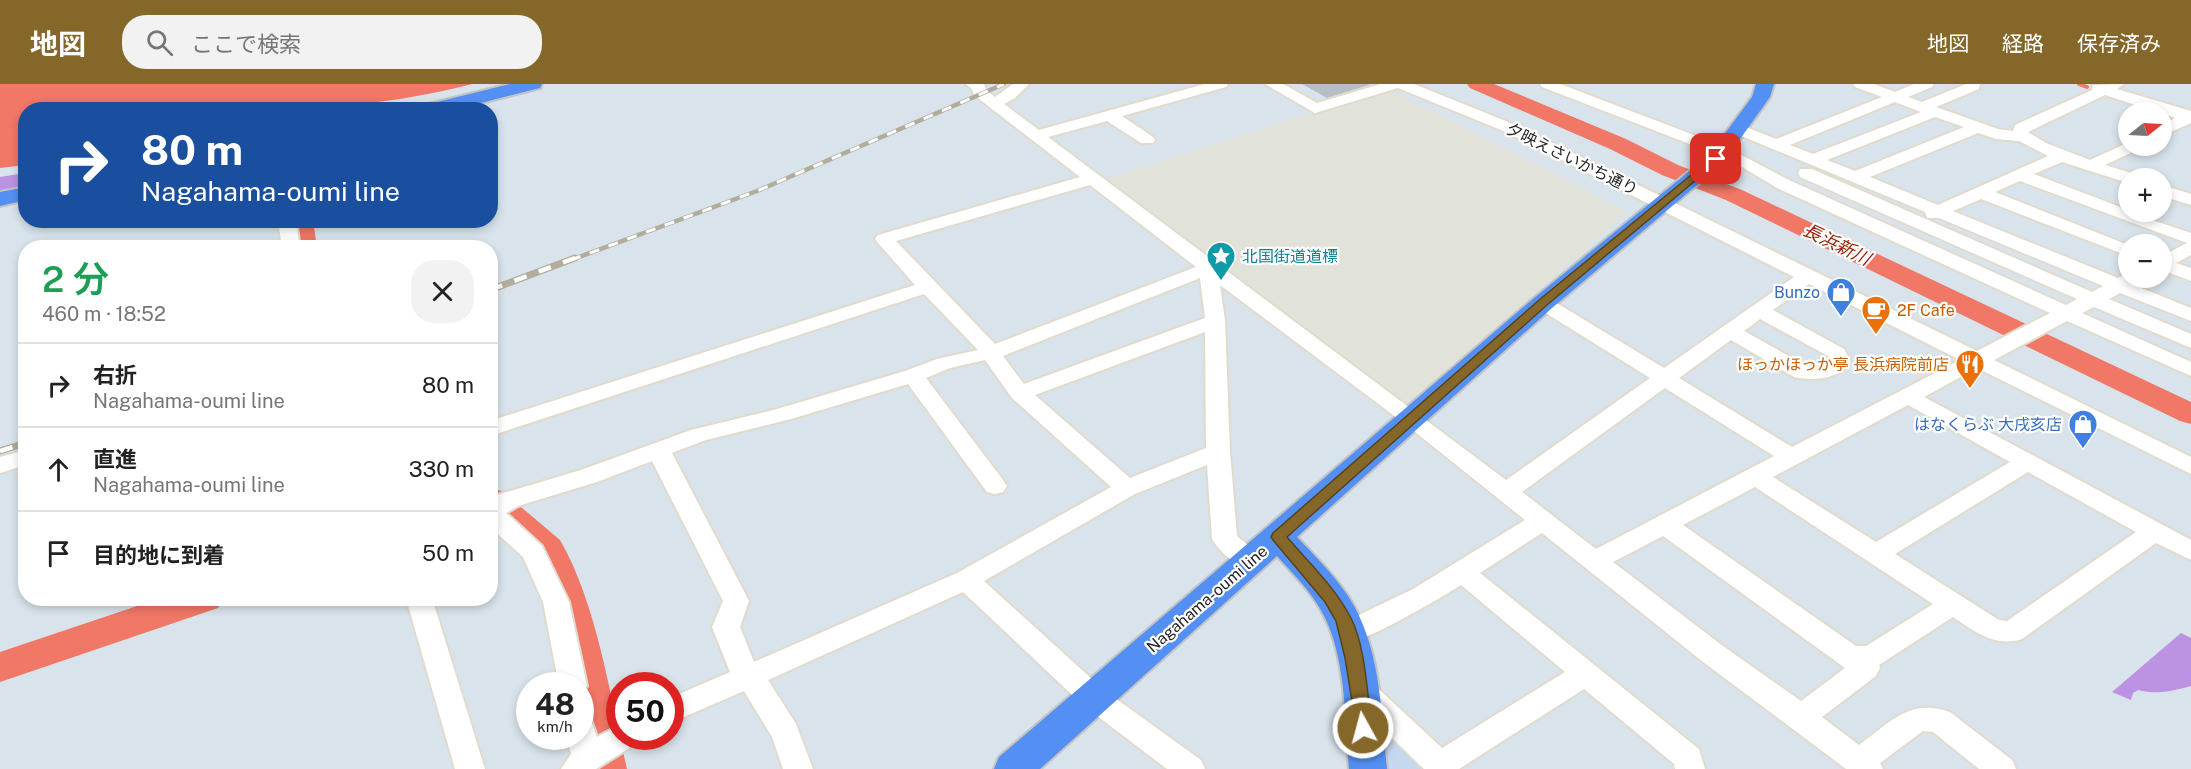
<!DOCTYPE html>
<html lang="ja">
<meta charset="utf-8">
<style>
body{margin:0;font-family:"Public Sans","Noto Sans JP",sans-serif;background:#f2f2f2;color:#222;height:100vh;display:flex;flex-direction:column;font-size:22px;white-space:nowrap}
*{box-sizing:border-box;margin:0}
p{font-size:20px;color:#767676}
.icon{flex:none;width:33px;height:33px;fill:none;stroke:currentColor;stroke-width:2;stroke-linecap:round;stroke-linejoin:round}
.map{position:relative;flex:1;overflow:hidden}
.panel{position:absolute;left:18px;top:156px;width:480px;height:366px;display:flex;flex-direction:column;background:#fff;border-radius:24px;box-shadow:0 3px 9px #0003}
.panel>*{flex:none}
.top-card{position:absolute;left:18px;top:18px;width:480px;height:126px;border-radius:24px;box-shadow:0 3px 9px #0003;background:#1a4fa0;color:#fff;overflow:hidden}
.needle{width:39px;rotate:72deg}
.tools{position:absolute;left:2118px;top:18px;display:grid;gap:12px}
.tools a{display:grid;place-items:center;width:54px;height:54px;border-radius:50%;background:#fff;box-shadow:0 3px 9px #0003;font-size:30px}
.speed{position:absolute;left:516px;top:588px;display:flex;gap:12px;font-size:30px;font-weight:700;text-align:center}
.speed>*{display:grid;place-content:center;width:78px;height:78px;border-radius:50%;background:#fff;box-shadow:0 3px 9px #0003;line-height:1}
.speed small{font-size:15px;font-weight:400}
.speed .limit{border:9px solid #d22;background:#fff;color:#111}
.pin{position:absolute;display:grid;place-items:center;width:51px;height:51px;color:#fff;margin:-26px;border-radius:12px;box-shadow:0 3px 9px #0006}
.me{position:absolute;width:66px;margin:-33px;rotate:353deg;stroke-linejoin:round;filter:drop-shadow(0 0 4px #0008)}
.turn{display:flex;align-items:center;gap:21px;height:126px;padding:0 24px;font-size:27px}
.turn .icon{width:78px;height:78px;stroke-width:2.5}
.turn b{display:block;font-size:42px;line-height:51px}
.round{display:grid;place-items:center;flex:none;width:63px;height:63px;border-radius:24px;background:#f2f2f2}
.summary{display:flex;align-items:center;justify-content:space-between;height:102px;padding:0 24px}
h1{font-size:36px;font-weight:600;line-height:45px;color:#1e9e55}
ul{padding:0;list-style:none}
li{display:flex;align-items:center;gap:18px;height:84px;padding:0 24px;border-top:2px solid #e0e0e0}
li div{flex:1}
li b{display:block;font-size:22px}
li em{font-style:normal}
header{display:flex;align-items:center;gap:36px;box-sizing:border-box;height:84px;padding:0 30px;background:#856729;color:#fff}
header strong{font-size:28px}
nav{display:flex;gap:33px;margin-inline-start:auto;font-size:21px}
.search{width:420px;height:54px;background:#f2f2f2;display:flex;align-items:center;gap:15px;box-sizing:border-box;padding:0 21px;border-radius:24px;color:#767676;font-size:22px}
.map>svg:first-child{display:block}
</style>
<header>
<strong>地図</strong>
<div class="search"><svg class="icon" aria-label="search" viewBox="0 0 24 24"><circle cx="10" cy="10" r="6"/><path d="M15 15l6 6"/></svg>ここで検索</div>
<nav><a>地図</a><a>経路</a><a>保存済み</a></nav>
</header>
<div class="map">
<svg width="2191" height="685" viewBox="0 0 2191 685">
<rect width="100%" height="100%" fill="#d8e3eb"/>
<path fill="#e1e2d9" d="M1390 6 1628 128 1406 323 1102 96 1323 25Z"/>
<path fill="#c6d8ed" d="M1381 642 1428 685H1386Z"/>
<path fill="#bc92e3" d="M25 89V104L0 109V93Z
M2181 549 2191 554V602C2172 607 2157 611 2138 606L2133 609 2131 616 2112 608Z"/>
<path fill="#f17766" d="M0 0H472C332 37 170 26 26 26L25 81 0 84Z"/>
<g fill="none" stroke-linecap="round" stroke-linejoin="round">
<path stroke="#f17766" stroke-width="4" d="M2079 0 2087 3"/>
<path fill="#f17766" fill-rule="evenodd" d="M1467 0H1494L1626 55 1678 81 1742 106 2191 318V340L2180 337 1726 116 1662 91 1610 65 1470 4Z
M289 136H313L317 164H291Z
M490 404 502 407 560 456C597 520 610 612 627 685H585L578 652H580V602H567L549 510 532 472 490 434Z
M161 514H223L218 524 0 598V568Z"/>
</g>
<path fill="#b8bec6" d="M1302 0H1369V1L1327 14Z"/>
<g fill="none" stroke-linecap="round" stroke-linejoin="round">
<g stroke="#e1dbcd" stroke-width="4">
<path id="minor" d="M966 0H984L986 6 995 13 1013 0H1029L1015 14 1004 20 1039 46 1205 0H1228L1226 3 1122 32 1153 53 1155 56 1153 59H1141L1107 37 1048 53 1506 396 1650 294 1536 223 1533 219 1536 215H1550L1664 284 1794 193 1506 48 1398 4 1315 29 1265 0H1283L1317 19 1381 0H1414L1518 42 1977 267 2050 229 1777 104 1737 80 1715 72 1713 69 1542 3 1540 0H1560L1728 64 1789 96 2066 221 2077 215 1800 93 1798 89 1800 85H1812L2092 208 2103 202 1939 134H1927L1925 128 1732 48 1730 45 1738 40 1776 55 1882 13 1855 3 1853 0H1874L1895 8 1914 0H1934L1932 3 1908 13 1922 18 1966 0H1980L1979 5 1936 23 1998 45 2013 47 2015 41 2092 6 2093 1 2124 0 2117 5 2191 27V39L2162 52V41L2175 34 2105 11 2028 48 2046 59 2090 76 2127 59 2128 62H2141L2139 65 2105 81 2135 90 2137 94H2128V99L2062 78 2034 90 2128 126V128L2191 149V171L2176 179 2191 184V197L2162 186V172L2187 159 2020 97 1995 108 2128 161V172L1981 115 1953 127 2118 194 2128 189V194H2142L2134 201 2191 224V237L2120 209 2109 215 2191 250V264L2094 223 2082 229 2191 278V292L2067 237 1994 276 2191 373V390L1977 284 1924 313 2191 456V476L2156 459 2022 555C1995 564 1974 547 1953 533L1879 581 1880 584 1876 592 1822 633 1859 661C1891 638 1909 614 1950 628L2012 676 2016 685H1979L1933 648 1923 647 1880 679 1883 685H1846L1703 578 1542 449 1480 489 1699 665 1705 685H1675L1674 680 1584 605 1459 685H1424L1349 612 1345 604 1349 596 1359 593 1369 596 1442 664 1565 588 1461 501C1442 513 1365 559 1347 558 1344 558 1341 556 1338 555L1334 548 1338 541 1413 505 1525 436 1405 340 1220 201 1225 237 1230 368 1237 452 1259 470 1263 476 1259 482C1241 488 1221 470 1212 455L1207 381 1135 410 984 497 1104 606 1201 676 1205 685H1167L1084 622 963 508 768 596 796 640 813 685H783L772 653 744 607 670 639V614L730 588 712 543 723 517 652 377 597 398 518 422 506 429 542 462 569 518 587 602 580 611V602H559L543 518 523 473 490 443V416L500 410 581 386 691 346 777 325 905 287 937 275 978 266 924 210 490 352V337L915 201 878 159 875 155 878 151 1080 93 974 11 972 5ZM1895 18 1921 28 1813 70 1790 61ZM1935 33 1964 43 1855 87 1827 76ZM1978 49 1996 55 2019 57 2048 72 1938 121 1870 93ZM1090 101 1196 183 995 260 896 157ZM1200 194 1205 234 1024 300 1003 272ZM1809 200 1960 276 1792 363 1679 294 1731 256 1794 293C1813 297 1838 296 1851 278L1844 265 1773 226ZM1760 235 1828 272 1829 276 1814 283 1807 282 1744 247ZM1205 248 1206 364 1130 394 1035 311ZM985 276 1012 314 1111 403 957 489 754 578 740 543 749 517 672 369 706 356 791 335 908 300 987 408 995 410 1003 408 1007 402 1003 396 926 294 950 284ZM1665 304 1774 372 1596 465 1522 408ZM1908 321 2010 378 1876 458 1773 393ZM2028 388 2136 448 2007 537 1999 536 1895 470ZM1755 403 1933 520 1866 562H1856L1683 441ZM1663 452 1845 584 1801 617 1723 562 1613 478Z
M2162 101 2191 110V121L2162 112Z
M278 136H296L300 164H282Z
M26 366V381L0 389V373Z
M406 514H432L485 685H455Z
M580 630 590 633 597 653 620 641V652H639L634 661 596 685H561L571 670 567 652H580Z"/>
</g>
<g stroke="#c3c3c3" stroke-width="4">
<path id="major" d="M510 0H542L540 4 453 26H419L421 22Z
M1756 0H1774L1770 13 1723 79 1552 224 1297 453C1315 472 1334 491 1348 512 1381 562 1381 628 1387 685H1349C1345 637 1346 572 1323 530 1312 508 1293 490 1277 472L1040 685H994L999 673 1534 214 1709 71 1752 13Z
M26 103V116L0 122V108Z"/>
</g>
<use href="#minor" fill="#fff" fill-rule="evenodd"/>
<use href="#major" fill="#5490f4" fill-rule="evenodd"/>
<g stroke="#b2ac9b" stroke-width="4.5">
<path id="rail-far1" d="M571 176 757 107 1004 0"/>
</g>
<g stroke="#b2ac9b" stroke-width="7">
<path id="rail" d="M490 206 575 174
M0 367 26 359"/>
</g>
<use href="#rail-far1" stroke="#fff" stroke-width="3" stroke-dasharray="10" stroke-linecap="butt"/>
<use href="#rail" stroke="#fff" stroke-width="4.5" stroke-dasharray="13" stroke-linecap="butt"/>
</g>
<path fill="#856729" stroke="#56431b" stroke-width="1.5" d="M1713 73 1721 75 1547 221 1287 453C1309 479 1335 503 1351 534 1366 564 1367 611 1372 644L1370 649 1363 651 1357 649 1345 574 1336 537 1325 518 1273 456 1271 453 1273 449 1539 216Z"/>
<defs>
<g id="sight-pin" transform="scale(1.5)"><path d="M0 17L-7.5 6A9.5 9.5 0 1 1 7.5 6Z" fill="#0f9aa8" stroke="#fff"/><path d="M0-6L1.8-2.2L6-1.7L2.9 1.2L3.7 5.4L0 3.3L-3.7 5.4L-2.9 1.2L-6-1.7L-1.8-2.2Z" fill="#fff"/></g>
<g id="shop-pin" transform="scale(1.5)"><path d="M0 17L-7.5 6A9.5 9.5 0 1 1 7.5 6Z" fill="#3f7fe0" stroke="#fff"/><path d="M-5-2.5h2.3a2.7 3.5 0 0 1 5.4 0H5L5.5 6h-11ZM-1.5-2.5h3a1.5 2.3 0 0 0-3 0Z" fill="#fff"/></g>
<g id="cafe-pin" transform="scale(1.5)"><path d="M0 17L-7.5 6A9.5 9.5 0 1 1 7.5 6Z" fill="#e8710a" stroke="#fff"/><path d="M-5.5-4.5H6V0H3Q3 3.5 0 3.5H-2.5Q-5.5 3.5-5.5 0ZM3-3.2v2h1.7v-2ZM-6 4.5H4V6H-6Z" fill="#fff"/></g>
<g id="restaurant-pin" transform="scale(1.5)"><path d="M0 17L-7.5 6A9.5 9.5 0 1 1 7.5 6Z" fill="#e8710a" stroke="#fff"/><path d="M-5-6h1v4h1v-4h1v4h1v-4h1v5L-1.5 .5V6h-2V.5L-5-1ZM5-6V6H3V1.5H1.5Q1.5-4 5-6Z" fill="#fff"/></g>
</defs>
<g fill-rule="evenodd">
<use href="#sight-pin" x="1221" y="172"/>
<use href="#shop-pin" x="1841" y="208"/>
<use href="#cafe-pin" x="1876" y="226"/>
<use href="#restaurant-pin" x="1970" y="280"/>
<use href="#shop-pin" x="2083" y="340"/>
</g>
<g text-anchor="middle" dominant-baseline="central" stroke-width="4.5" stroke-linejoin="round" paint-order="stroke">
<g font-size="16" fill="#272727" stroke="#fff">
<text transform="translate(1572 75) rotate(26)">夕映えさいかち通り</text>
<text transform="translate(1207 515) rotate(-41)">Nagahama-oumi line</text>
</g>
<g font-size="16" fill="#0d838f" stroke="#fff" text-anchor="start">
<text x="1242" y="172">北国街道道標</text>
</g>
<g font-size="16" fill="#366cbe" stroke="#fff" text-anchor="end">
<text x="1820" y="208">Bunzo</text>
<text x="2062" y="340">はなくらぶ 大戌亥店</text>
</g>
<g font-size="16" fill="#c56008" stroke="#fff" text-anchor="start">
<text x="1897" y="226">2F Cafe</text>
<text x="1949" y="280" text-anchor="end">ほっかほっか亭 長浜病院前店</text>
</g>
<g font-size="18" font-style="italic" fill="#99260a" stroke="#fff">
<text transform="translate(1837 160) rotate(26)">長浜新川</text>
</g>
</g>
</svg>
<div class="tools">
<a><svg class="needle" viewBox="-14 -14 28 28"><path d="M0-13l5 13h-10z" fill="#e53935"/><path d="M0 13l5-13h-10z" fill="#767676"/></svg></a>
<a>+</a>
<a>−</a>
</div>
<div class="speed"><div>48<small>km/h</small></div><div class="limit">50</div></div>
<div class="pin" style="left:1716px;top:75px;background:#d93025"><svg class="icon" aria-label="arrive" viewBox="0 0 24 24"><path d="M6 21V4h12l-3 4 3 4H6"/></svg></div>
<svg class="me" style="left:1363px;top:644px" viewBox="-20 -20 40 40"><circle r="17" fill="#856729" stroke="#fff" stroke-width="3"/><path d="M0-11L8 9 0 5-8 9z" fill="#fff"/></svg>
<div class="top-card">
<div class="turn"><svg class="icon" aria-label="right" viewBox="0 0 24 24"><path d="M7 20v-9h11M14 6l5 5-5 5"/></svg><div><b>80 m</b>Nagahama-oumi line</div></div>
</div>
<section class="panel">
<div class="summary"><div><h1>2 分</h1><p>460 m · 18:52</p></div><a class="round"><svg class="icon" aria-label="close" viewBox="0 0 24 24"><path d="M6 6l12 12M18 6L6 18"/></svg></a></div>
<ul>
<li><svg class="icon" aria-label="right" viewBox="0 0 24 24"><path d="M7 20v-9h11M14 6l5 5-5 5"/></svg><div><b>右折</b><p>Nagahama-oumi line</p></div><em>80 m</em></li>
<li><svg class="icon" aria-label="ahead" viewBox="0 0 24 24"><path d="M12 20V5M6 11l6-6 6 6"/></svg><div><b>直進</b><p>Nagahama-oumi line</p></div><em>330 m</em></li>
<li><svg class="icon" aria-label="arrive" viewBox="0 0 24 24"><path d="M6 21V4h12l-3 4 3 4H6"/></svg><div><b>目的地に到着</b></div><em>50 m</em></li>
</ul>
</section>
</div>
